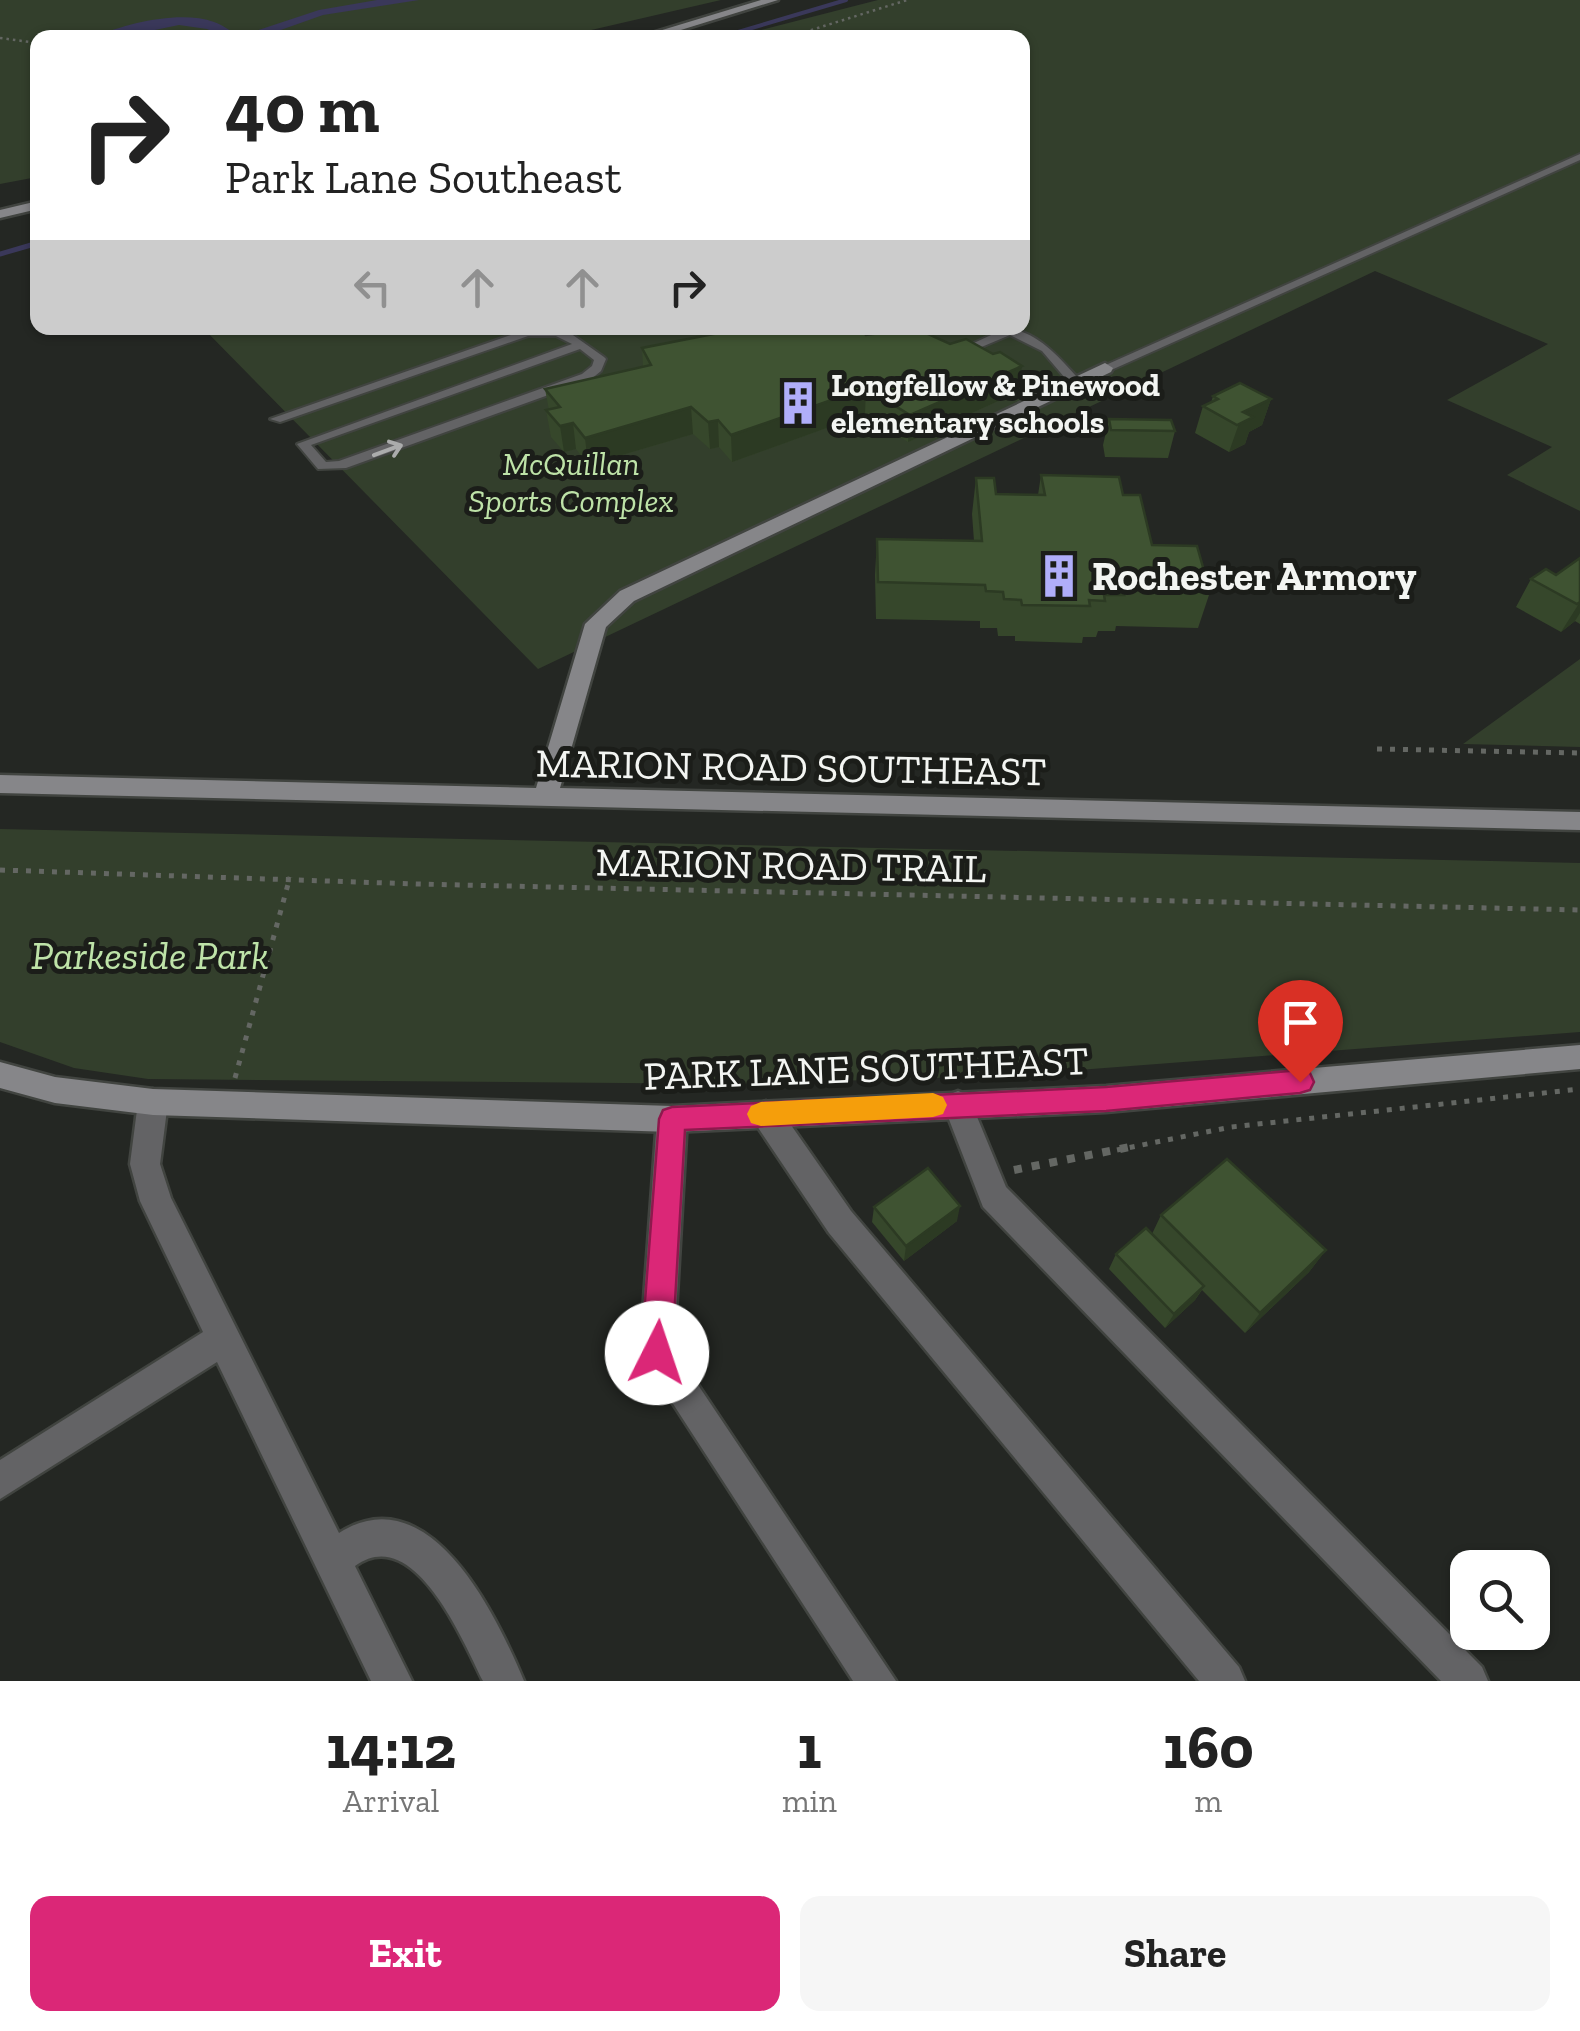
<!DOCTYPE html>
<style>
body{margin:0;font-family:"Zilla Slab",serif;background:#f6f6f6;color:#222;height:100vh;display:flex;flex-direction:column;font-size:38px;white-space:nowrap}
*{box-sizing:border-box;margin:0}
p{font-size:32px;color:#767676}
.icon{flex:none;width:55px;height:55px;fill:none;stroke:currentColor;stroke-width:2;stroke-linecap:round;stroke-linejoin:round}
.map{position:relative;height:1681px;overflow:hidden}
.details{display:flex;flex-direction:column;background:#fff;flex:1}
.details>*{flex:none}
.guide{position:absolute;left:30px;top:30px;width:1000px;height:305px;border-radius:20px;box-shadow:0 2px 8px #0004;background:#fff;color:#222;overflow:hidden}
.fabs{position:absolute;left:1450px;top:1550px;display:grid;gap:20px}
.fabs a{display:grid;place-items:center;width:100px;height:100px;border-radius:20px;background:#fff;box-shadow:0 2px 8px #0004;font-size:50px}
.pin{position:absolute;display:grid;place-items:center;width:85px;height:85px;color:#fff;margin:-102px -42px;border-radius:50% 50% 50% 0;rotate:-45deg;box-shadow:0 0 10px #0007}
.pin .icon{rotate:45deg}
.me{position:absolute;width:110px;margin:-55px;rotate:4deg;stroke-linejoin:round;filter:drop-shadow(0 0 8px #0008)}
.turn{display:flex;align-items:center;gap:35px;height:210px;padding:0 30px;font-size:45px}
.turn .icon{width:130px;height:130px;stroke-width:2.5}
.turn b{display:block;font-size:70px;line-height:85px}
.lanes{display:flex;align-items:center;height:95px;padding:0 30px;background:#0003;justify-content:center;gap:50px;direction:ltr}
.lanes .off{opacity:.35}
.eta{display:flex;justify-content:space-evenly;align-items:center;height:170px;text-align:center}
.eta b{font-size:60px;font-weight:700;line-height:70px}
.action{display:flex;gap:20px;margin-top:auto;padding:20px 30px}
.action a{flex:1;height:115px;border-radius:20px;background:#db2777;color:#fff;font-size:40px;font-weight:700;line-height:115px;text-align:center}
.action a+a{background:#f6f6f6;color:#222}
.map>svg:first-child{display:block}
</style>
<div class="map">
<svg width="1580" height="1681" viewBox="0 0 1580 1681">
<rect width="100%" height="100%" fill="#242723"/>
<path fill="#333f2c" d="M0 0H721L561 37 38 38 37 177 0 184Z
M878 0H1580V511L1507 475 1552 447 1447 400 1548 344 1375 271 538 669 203 328H1022V38L734 37Z
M1580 659V747L1463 744Z
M0 829 1580 863V1032L998 1076 737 1084 148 1079 74 1068 0 1042Z"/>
<path fill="#3a385a" d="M377 0H419L323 15 261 37H224L207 29 179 25 121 37H95C126 23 181 10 214 22 225 25 231 34 243 35L319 10Z"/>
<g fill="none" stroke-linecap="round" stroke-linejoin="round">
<path stroke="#3a385a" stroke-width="4" d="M718 38 846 0"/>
<path stroke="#3a385a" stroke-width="5" d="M0 254 38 243"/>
<g stroke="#414440" stroke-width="4">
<path id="lane" d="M1580 154V160L1109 371 1099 368Z
M549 328 570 333 604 357 606 359 601 371 590 380 346 468 318 469 297 444 572 344 556 336H528L280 422 270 419 522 331ZM580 349 594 360 592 366 582 374 339 461 326 462 311 445Z
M1001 328C1035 328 1058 356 1079 379V385H1071L1042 351 1010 335 960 356 950 354 1002 330Z"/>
</g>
<g stroke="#414440" stroke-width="5">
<path id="street" d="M153 1089 163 1093 168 1102 160 1164 171 1198 339 1533C429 1475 496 1614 524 1681H483C463 1641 414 1522 355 1566L412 1681H371L217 1362 0 1499V1460L203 1332 140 1201 130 1164 138 1102 143 1093Z
M958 1091 968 1095 1006 1187 1482 1667 1488 1681H1441L983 1207 943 1104 948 1095Z
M766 1101 777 1105 851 1211 1239 1667 1245 1681H1199L829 1233 755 1123 751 1114 755 1105Z
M672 1106 683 1110 687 1119 674 1349 896 1681H853L640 1353 657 1119 661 1110Z"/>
</g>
<g stroke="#414440" stroke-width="5">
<path id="secondary" d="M761 0H778L655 38H636Z
M38 201V209L0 218V210Z
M1105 363 1113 368 1111 372 634 601 606 627 560 788 1580 812V830L0 793V775L536 788 585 624 620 591Z
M1580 1045V1069L1106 1112 672 1132 153 1115 55 1103 0 1088V1062L55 1077 153 1089 672 1106 1106 1086Z"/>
</g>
<path stroke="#646763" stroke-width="2.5" stroke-dasharray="2.5 4" stroke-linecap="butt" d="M0 38 30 42
M786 38 907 0"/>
<path stroke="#646763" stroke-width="5" stroke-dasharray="5 8" stroke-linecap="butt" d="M1377 749 1580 753
M0 870 417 884 1580 910
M235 1078 290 877
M1117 1150 1231 1127 1580 1089"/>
<path stroke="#646763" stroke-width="8" stroke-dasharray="8 10" stroke-linecap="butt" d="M1014 1170 1130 1147"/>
<use href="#lane" fill="#636365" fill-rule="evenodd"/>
<use href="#street" fill="#636365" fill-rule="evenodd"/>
<use href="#secondary" fill="#868689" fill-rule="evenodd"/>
</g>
<path fill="#36472b" d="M806 330 866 335 1018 392 908 442 865 414 732 462 719 447 710 449 693 434 588 465 576 449 564 452 551 437 546 410H549L545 389 643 367 642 348Z
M1213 396 1271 399 1262 425 1249 432 1245 444 1229 452 1195 433 1203 406 1211 403Z
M1109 419 1175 431 1168 458 1105 457 1103 445Z
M1041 475 1123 495 1152 545 1210 592 1198 628 1116 626 1115 631H1098L1096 637H1083L1082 643 1015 641V636H998L997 628H980V621L876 619 875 575 877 539 974 541 972 514 976 478 996 494 1038 495Z
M1580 558V624L1575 621 1561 632 1516 607 1531 579 1556 575Z
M874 1207 957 1221 904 1261 872 1222Z
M1161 1215 1326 1250 1309 1272 1245 1333 1202 1290 1195 1300 1165 1328 1109 1269 1116 1254 1152 1234Z"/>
<path fill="#2c3a23" d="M1022 366 1018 392 908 442 910 415Z
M866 388 865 414 732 462 731 435Z
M1271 399 1262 425 1249 432 1245 444 1229 452 1243 412Z
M691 407 693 434 588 465 585 438Z
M718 420 719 447 710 449 708 422Z
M573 423 576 449 564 452 560 426Z
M1580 602V613L1575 621 1561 632Z
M960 1206 957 1221 904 1261 906 1246Z
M1326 1250 1309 1272 1245 1333 1260 1313Z
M1204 1286 1195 1300 1165 1328 1174 1314Z"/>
<path fill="#3f5332" stroke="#2c3a23" stroke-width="2.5" d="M744 328H804L806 330 818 328H858L866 335 915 328 950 344 966 339 993 354 1000 352 1022 366 910 415 866 388 731 435 718 420 708 422 691 407 585 438 573 423 560 426 546 410 560 407 545 389 651 365 642 348Z
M1240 383 1271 399 1243 412 1253 417 1237 425 1203 406 1218 399 1213 396Z
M1109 419 1171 420 1175 431 1111 430Z
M1041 475 1119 477 1123 495H1140L1152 545 1197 546 1210 592 1122 590 1124 595H1104L1105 601 1089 600 1090 606 1022 605 1021 600 1004 599 1003 592 986 591 985 585 878 582 877 539 982 541 976 478H994L996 494 1045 495Z
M1580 558V602L1577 604 1531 579 1546 569 1556 575Z
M1227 1159 1326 1250 1260 1313 1161 1215Z
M928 1168 960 1206 906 1246 874 1207Z
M1146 1228 1204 1286 1174 1314 1116 1254Z"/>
<defs><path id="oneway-shaft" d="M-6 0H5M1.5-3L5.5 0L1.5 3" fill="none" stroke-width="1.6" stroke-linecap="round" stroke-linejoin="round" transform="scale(2.5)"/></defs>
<use stroke="#abacac" href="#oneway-shaft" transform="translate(388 450) rotate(-20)"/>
<path fill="#db2777" stroke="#8e194d" stroke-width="2.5" d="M1300 1070 1310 1073 1314 1082 1310 1090 1300 1093 1106 1111 685 1130 672 1353 668 1364 657 1368 646 1364 641 1353 659 1119 663 1110 672 1107 1106 1087Z"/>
<path fill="#f59e0b" d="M933 1093 943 1097 947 1105 943 1114 933 1117 761 1126 751 1123 747 1114 751 1106 761 1102Z"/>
<defs>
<g id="building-bare" transform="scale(3.45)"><path d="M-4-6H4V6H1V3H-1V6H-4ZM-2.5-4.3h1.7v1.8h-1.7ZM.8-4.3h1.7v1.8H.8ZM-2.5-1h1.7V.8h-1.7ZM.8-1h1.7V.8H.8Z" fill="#b0aefa" stroke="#1b1d19" stroke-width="2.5" paint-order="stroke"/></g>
</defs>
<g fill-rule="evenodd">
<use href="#building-bare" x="798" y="403"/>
<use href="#building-bare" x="1059" y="576"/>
</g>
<g text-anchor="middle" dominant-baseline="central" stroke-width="10" stroke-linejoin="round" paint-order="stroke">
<g font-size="32" font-weight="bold" fill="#f3f5f2" stroke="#1b1d19" text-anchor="start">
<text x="831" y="385">Longfellow &amp; Pinewood<tspan x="831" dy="37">elementary schools</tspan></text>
</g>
<g font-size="32" font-style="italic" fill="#bee3a8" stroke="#1b1d19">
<text x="571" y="464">McQuillan<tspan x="571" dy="37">Sports Complex</tspan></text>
</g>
<g font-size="40" font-weight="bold" fill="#f3f5f2" stroke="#1b1d19" text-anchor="start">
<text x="1092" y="576">Rochester Armory</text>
</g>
<g font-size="40" fill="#f3f5f2" stroke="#1b1d19">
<text transform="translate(791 767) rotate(1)">MARION ROAD SOUTHEAST</text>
<text transform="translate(791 865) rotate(1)">MARION ROAD TRAIL</text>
<text transform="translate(866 1068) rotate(-2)">PARK LANE SOUTHEAST</text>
</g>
<g font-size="40" font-style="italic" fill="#bee3a8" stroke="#1b1d19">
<text x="150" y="955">Parkeside Park</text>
</g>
</g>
</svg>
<div class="fabs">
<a><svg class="icon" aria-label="search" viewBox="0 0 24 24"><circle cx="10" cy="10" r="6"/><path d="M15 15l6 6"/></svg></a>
</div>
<div class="pin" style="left:1300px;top:1082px;background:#d93025"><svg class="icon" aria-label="arrive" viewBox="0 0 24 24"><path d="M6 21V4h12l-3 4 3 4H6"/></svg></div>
<svg class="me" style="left:657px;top:1353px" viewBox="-20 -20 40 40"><circle r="19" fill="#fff"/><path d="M0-13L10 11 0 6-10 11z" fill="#db2777"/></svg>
<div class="guide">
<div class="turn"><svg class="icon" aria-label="right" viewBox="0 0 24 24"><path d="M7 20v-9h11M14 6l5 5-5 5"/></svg><div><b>40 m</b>Park Lane Southeast</div></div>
<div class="lanes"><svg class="icon off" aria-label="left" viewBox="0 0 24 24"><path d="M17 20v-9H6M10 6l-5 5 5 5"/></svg><svg class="icon off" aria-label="ahead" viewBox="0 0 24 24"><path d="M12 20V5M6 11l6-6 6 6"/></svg><svg class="icon off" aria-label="ahead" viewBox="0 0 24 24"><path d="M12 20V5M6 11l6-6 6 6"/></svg><svg class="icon" aria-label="right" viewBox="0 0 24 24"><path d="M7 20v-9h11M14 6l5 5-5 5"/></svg></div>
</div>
</div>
<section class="details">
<div class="eta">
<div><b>14:12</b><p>Arrival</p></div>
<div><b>1</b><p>min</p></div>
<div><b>160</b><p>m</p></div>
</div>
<div class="action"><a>Exit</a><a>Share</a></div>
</section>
